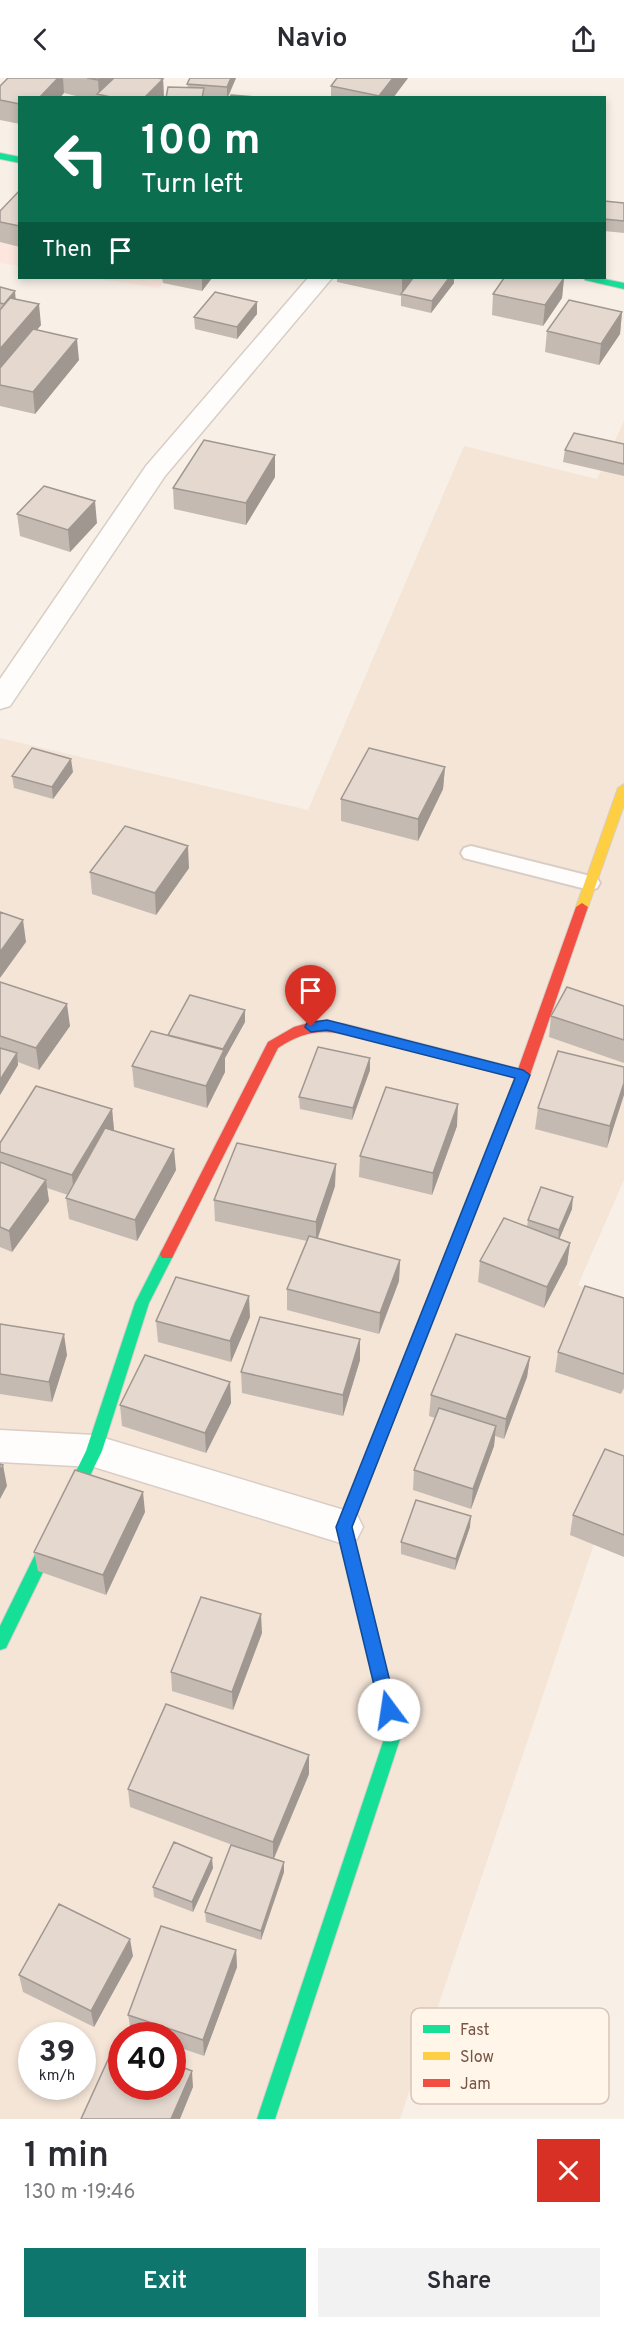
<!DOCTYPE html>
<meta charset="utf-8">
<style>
body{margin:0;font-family:Overpass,sans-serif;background:#f2f2f3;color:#2b2b33;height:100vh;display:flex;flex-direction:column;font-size:22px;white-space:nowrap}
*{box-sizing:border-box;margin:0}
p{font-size:20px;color:#7c7c81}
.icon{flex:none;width:33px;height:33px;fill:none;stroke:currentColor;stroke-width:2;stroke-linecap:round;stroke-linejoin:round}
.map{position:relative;height:2041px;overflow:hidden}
.details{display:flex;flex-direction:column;background:#fff;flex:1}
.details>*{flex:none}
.guide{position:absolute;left:18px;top:18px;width:588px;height:183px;border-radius:0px;box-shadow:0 3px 9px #0003;background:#0b6e4f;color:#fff;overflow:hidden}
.speed{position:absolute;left:18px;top:1944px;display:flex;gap:12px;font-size:30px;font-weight:700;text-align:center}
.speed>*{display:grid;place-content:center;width:78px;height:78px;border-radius:50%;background:#fff;box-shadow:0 3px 9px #0003;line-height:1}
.speed small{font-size:15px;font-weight:400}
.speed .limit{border:9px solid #d22;background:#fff;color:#111}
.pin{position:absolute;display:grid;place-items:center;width:51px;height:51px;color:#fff;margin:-62px -26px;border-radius:50% 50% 50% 0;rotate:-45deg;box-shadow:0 0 6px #0007}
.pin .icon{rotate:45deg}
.me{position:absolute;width:66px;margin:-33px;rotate:346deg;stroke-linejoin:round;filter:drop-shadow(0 0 4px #0008)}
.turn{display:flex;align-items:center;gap:21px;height:126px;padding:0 24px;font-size:27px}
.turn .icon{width:78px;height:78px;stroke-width:2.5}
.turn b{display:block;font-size:42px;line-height:51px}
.then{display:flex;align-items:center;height:57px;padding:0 24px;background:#0003;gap:12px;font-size:22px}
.round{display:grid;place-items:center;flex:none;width:63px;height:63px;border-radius:0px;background:#f2f2f3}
.summary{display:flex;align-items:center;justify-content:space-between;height:102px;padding:0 24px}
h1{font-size:36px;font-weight:600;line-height:45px}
.button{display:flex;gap:12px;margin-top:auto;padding:12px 24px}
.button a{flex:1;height:69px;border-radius:0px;background:#0f766e;color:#fff;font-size:24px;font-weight:600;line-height:69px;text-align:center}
.button a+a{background:#f2f2f3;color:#2b2b33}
header{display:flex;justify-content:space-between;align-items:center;height:78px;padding:0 24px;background:#fff;font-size:27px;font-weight:600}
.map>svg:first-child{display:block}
</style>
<header><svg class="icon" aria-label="back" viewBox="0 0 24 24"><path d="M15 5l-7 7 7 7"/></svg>Navio<svg class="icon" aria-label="share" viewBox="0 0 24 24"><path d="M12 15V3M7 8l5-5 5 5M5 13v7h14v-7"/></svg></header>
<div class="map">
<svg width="624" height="2041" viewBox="0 0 624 2041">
<rect width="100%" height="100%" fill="#f8f0e7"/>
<path fill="#f4e5d7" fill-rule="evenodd" d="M624 343V1102L578 1207 624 1227V1377L400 2041H0V660L308 732 464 368 597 401ZM32 1958H82V2008H32ZM122 1958H172V2008H122Z"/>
<path fill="#fce6dd" d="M19 133V188L0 185V154Z
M92 200H166L159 210Z"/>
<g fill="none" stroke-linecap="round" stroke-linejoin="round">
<g stroke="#d9cdc5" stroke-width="4">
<path id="lane" d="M471 768 590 798 597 800 600 805 597 810 590 812 464 780 461 775 464 770Z"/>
</g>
<g stroke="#d9cdc5" stroke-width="3">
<path id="street" d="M308 200H332L165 398 10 628 0 631V601L146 388Z
M0 1352 94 1357 344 1432 357 1437 363 1449 357 1461 344 1466 94 1389 0 1384Z"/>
</g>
<g stroke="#d8ccc4" stroke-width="2">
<path id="fast" d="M0 75 20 79V85L0 81Z
M584 200H599L624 205V211L585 202Z
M167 1170 172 1172 174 1176 149 1225 102 1373 6 1570 0 1572V1548L86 1373 135 1225 162 1172Z
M378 1583 384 1585 386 1590 402 1655 275 2041H257L386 1655 370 1590 372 1585Z"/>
</g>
<g stroke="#d8ccc4" stroke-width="2">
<path id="slow" d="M624 706V727L588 829 582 833 578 832 576 829 618 710Z
M345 946 523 992 530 997 523 1002 340 954 338 951Z
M420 1250 425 1252 427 1256 352 1449 386 1590 384 1595 378 1597 372 1595 370 1590 336 1449 413 1256 415 1252Z"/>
</g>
<g stroke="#d8ccc4" stroke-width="2">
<path id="jam" d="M582 825 588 829 530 997 427 1256 425 1260 420 1262 415 1260 413 1256 516 997 576 829Z
M315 943 345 946 352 951 345 956C318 951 300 955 278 970L172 1180H162L160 1176 268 964 294 949Z"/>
</g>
<use href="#lane" fill="#fefdfb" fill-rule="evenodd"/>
<use href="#street" fill="#fefdfb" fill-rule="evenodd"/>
<use href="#fast" fill="#16e098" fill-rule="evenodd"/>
<use href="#slow" fill="#ffcf43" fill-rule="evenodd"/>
<use href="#jam" fill="#f24e42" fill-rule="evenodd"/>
</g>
<path fill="#c4bab2" d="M8 0H158L163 1 164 20H84L64 15 20 20V46L0 42V8Z
M190 0H236L228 20 204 19V20H166L188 10 187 6Z
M408 0 393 20H331V8Z
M20 112V169L0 164V133Z
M604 123 624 125V155L604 153Z
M162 200H212L202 213 163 205Z
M337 200H454V205L431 235 401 228V218L337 204Z
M564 200 562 220 543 248 492 237 493 216Z
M0 209 16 221 41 247 37 252 79 282 35 336 0 328Z
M257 224V236L237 261 195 251 194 239Z
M622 234 620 256 599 287 545 274 547 253Z
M624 366V398L563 384 565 372Z
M275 399 246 447 174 431 173 410Z
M17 436 97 445 70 474 20 458Z
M445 689 443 711 418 763 341 743V721Z
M73 694 53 721 14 710 12 698Z
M189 790 156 837 92 816 90 794Z
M0 904 70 948 39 992 18 984V987L0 1017Z
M624 928V985L549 959 551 938Z
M245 944 225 980V994L207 1030 134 1009 132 988 168 957Z
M624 989 607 1070 535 1051 538 1030Z
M370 992 352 1042 300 1031 299 1019Z
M112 1031 114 1053 176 1092 137 1163 69 1141 66 1120 68 1117 47 1110 49 1123 12 1174 0 1169V1065Z
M457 1048 432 1117 359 1099 360 1078Z
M335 1108 318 1160 400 1182 399 1203 379 1256 287 1232V1211L307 1163 215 1143 214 1122Z
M572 1131 559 1161 570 1165 567 1186 544 1230 478 1204 480 1183 527 1149 528 1142Z
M624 1220V1310L621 1316 555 1294 558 1274Z
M250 1239 231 1284 158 1264 156 1243Z
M0 1246 67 1277 52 1324 0 1316Z
M360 1261V1282L343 1338 242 1315 241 1294Z
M530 1279 527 1299 504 1361 495 1358 494 1368 471 1431 413 1412 414 1392 435 1340 429 1338 431 1317Z
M230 1304 231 1325 206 1375 122 1348 120 1327Z
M624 1378V1479L570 1457 573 1437Z
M145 1434 106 1517 38 1493 34 1474Z
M470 1449 455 1492 401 1476V1464Z
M262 1555 233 1632 172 1613 171 1594Z
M309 1696 274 1781 284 1784V1794L261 1862 206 1844 205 1834 246 1772 130 1729 128 1711Z
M213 1790 193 1834 154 1819 153 1809Z
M236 1872 237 1889 204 1978 172 1967V1958H144L131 1953 128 1937Z
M133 1878 94 1949 23 1914 19 1897Z"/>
<path fill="#a09791" d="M58 0H63L64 15 60 20H39Z
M101 0H115L99 16 98 2Z
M231 0H236L227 20V9Z
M393 0H408L393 20H379V18Z
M163 1 164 20H144Z
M202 200H212L202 213Z
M402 200H416L402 216Z
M449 200H454V205L431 235 432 223Z
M564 200 562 220 543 248 545 227Z
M15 213 16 225 5 238 4 226Z
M257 224V236L237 261V249Z
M39 226 41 247 0 296V271Z
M622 234 620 256 599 287 601 266Z
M77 261 79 282 35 336 33 314Z
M275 377V399L246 447V425Z
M95 423 97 445 70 474 68 452Z
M71 681 73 694 53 721 52 709Z
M445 689 443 711 418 763V741Z
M188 768 189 790 156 837 155 815Z
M23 842 26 864 0 900V874Z
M67 926 70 948 39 992 36 970Z
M245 932V944L225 980V994L207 1030 206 1008 222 973Z
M17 975 18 987 0 1017V1002Z
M370 980V992L352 1042 353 1030Z
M624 1005V1017L607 1070 610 1048Z
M458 1026 457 1048 432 1117 433 1095Z
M112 1031 114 1052 74 1119 72 1097Z
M174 1071 176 1092 137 1163 135 1142Z
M336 1086 335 1108 316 1165V1144Z
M46 1102 49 1123 12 1174 9 1153Z
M573 1119 572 1131 558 1164 559 1152Z
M570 1165 567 1186 544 1230 547 1209Z
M400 1182 399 1203 379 1256 380 1235Z
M249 1218 250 1239 231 1284 230 1263Z
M64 1256 67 1277 52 1324 49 1304Z
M360 1261V1282L343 1338V1317Z
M530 1279 527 1299 504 1361 506 1341Z
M230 1304 231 1325 206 1375 205 1355Z
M496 1348 494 1368 471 1431 473 1411Z
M3 1387 7 1408 0 1421V1394Z
M143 1414 145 1434 106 1517 103 1497Z
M471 1438 470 1449 455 1492 456 1481Z
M261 1536 262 1555 233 1632 232 1614Z
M309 1677V1696L273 1782V1764Z
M212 1780 213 1790 193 1834 192 1824Z
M284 1784V1794L261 1862V1853Z
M130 1861 133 1878 94 1949 91 1933Z
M236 1872 237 1889 204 1978 203 1962Z
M192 1993 193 2009 180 2041H171Z"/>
<path fill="#e4d8cf" stroke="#a09791" stroke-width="1.5" d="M8 0H58L39 20H20V26L0 22V8Z
M87 0H101L98 2Z
M114 0H158L163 1 144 20H115L97 16Z
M190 0H231L227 9 187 6Z
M337 0H393L379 18 331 8Z
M168 9 204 10 202 20H166Z
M231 17 257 19 230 20Z
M20 112V148L0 144V133Z
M604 123 624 125V143L604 141Z
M413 200H449L432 223 401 216Z
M504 200H564L545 227 493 216Z
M0 209 15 213 4 226 0 225Z
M215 214 257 224 237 249 194 239Z
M10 220 39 226 0 271V232Z
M569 222 622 234 601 266 547 253Z
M33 251 77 261 33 314 0 307V290Z
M574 355 624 366V386L565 372Z
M204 362 275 377 246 425 173 410Z
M44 408 95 423 68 452 17 436Z
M32 670 71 681 52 709 12 698Z
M369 670 445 689 418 741 341 721Z
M125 748 188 768 155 815 90 794Z
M0 834 23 842 0 874Z
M0 904 67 926 36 970 0 958Z
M567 909 624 928V962L551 938Z
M190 917 245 932 223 971 168 957Z
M151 953 224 972 206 1008 132 988Z
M318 969 370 980 353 1030 299 1019Z
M0 970 17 975 0 1002Z
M558 973 624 989V1005L610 1048 538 1030Z
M36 1008 112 1031 72 1097 0 1074V1065Z
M386 1009 458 1026 433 1095 360 1078Z
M105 1050 174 1071 135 1142 66 1120Z
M237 1065 336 1086 316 1144 214 1122Z
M0 1084 46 1102 9 1153 0 1149Z
M541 1109 573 1119 559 1152 528 1142Z
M504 1140 570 1165 547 1209 480 1183Z
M309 1158 400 1182 380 1235 287 1211Z
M176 1199 249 1218 230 1263 156 1243Z
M585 1208 624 1220V1296L558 1274Z
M260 1239 360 1261 343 1317 241 1294Z
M0 1246 64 1256 49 1304 0 1296Z
M456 1256 530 1279 506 1341 431 1317Z
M145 1277 230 1304 205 1355 120 1327Z
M439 1330 496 1348 473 1411 414 1392Z
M605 1371 624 1378V1457L573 1437Z
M0 1386 3 1387 0 1394Z
M75 1392 143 1414 103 1497 34 1474Z
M416 1422 471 1438 456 1481 401 1464Z
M201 1519 261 1536 232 1614 171 1594Z
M166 1626 309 1677 273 1764 128 1711Z
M174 1764 212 1780 192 1824 153 1809Z
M231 1767 284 1784 261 1853 205 1834Z
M59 1826 130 1861 91 1933 19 1897Z
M161 1848 236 1872 203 1962 128 1937Z
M117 1962 122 1964V2008H172V1985L192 1993 171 2041H81Z"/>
<path fill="#1a73e8" stroke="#114b97" stroke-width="1.5" d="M327 942 523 992 530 997 352 1449 397 1632 395 1638 389 1640 383 1638 380 1632 336 1449 515 1000 327 952 311 954 305 949 307 945Z"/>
<rect x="411" y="1930" width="198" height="96" rx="9" fill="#fff5e9" stroke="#d6c5b8" stroke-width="1.5"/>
<rect x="423" y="1947" width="27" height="8" fill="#16e098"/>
<rect x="423" y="1974" width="27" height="8" fill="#ffcf43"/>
<rect x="423" y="2001" width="27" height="8" fill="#f24e42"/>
<g font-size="16" fill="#775446">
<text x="460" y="1957">Fast</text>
<text x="460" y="1984">Slow</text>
<text x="460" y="2011">Jam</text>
</g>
</svg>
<div class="speed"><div>39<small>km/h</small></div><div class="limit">40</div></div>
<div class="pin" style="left:311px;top:949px;background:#d93025"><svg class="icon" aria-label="arrive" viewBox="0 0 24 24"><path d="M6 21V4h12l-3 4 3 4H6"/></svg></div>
<svg class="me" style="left:389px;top:1632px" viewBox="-20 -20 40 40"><circle r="19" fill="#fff"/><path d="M0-13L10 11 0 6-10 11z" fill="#1a73e8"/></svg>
<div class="guide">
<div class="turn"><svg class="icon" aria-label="left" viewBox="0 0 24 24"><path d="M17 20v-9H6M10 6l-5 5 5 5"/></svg><div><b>100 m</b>Turn left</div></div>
<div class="then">Then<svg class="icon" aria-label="arrive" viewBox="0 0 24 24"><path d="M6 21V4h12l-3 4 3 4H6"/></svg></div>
</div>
</div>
<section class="details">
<div class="summary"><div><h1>1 min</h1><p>130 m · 19:46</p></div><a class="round" style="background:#d93025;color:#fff"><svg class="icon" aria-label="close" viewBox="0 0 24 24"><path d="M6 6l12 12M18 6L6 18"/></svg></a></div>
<div class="button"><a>Exit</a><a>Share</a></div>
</section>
